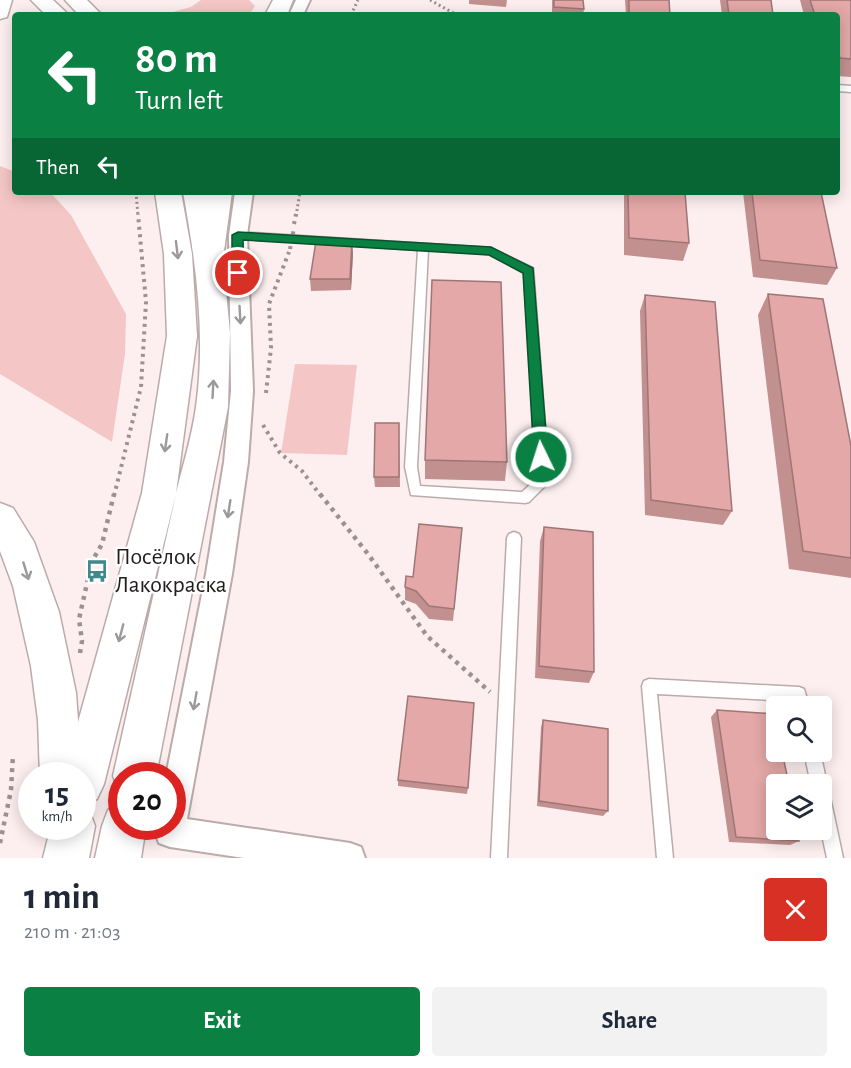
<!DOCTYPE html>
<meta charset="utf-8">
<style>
body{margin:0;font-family:"Alegreya Sans",sans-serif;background:#f2f2f3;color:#1f2937;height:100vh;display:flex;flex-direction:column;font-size:22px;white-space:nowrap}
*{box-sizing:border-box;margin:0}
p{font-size:20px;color:#747a83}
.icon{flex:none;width:33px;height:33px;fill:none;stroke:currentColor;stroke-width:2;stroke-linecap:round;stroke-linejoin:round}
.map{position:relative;height:858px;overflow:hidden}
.sheet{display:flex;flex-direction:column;background:#fff;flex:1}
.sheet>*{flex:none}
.top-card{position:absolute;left:12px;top:12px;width:828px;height:183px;border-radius:6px;box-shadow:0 3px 15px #0003;background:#0b8043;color:#fff;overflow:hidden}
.controls{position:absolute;left:766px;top:696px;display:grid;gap:12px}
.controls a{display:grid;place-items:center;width:66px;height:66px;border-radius:6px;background:#fff;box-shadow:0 3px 15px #0003;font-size:30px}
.speed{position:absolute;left:18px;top:762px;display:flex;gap:12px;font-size:30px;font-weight:700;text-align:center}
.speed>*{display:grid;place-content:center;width:78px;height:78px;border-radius:50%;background:#fff;box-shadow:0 3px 15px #0003;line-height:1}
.speed small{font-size:15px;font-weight:400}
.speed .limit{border:9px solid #d22;background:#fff;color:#111}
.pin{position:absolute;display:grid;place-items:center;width:51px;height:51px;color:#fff;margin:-26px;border:3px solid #fff;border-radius:50%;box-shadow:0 2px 6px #0007}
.me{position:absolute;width:66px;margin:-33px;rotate:356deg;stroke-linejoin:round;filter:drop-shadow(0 0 4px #0008)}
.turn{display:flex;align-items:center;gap:21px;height:126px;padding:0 24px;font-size:27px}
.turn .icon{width:78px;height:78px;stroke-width:2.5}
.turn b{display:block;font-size:42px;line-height:51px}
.then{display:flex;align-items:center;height:57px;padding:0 24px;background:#0003;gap:12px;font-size:22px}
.round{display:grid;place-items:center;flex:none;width:63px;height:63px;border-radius:6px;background:#f2f2f3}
.head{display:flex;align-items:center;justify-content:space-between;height:102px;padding:0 24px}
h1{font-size:36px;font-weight:700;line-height:45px}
.button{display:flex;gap:12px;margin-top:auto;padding:12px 24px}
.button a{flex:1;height:69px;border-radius:6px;background:#0b8043;color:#fff;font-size:24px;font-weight:700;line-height:69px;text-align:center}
.button a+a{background:#f2f2f3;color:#1f2937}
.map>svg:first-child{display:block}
</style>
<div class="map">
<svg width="851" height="858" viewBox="0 0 851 858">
<rect width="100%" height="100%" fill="#fdefef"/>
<path fill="#f4c7c6" d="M201 0H249L255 6 249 15H162L191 7Z
M0 166 15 172V192H50L71 215 126 314 125 354 112 442 0 374Z
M295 364 357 365 347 455 281 453Z"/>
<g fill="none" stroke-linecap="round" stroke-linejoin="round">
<g stroke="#bbabab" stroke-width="3">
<path id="lane" d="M837 85 851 86V92L837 91Z
M238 232 491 248 533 268 549 480 547 484 529 502 525 503 411 495 405 467 418 250 234 237V233ZM428 250 489 254 524 273 537 478 522 492 420 486 417 467Z
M514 532 519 534 521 538 507 858H491L507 538 509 534Z
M649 679 799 687 804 689 809 706H795L793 701 657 694 673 858H657L642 686 644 681Z
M804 752H820L827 784 824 790 828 791 830 797 843 858H827L821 830 822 784H811Z"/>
</g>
<g stroke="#bbabab" stroke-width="4">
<path id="street" d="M296 0H310L303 15H289Z
M235 192H253L247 235 253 391 248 462 232 574 187 819 350 843 361 847 365 858H244L170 847 159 843 155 832 156 826H172V776H166L206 574 224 462 231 391 229 235Z"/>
</g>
<g stroke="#bbabab" stroke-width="3">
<path id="secondary" d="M0 0H12L7 17 0 19Z
M273 0H293L287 15H265Z
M206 192H232L223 259 219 266 209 269 199 266 195 259Z
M0 503 13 508 34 542 59 612 76 693 82 776H40L38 720 31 666 13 586 0 551Z"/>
</g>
<g stroke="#bbabab" stroke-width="3">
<path id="primary" d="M31 0H53L69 15H46Z
M65 0H87L102 15H79Z
M155 192H181L192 254 197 336 176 493C183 465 192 436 196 407 206 336 196 263 183 192H209L223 259 230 333 228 407 156 776H122V792L119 791 113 776 176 494 104 784 97 799 82 805V776H63L142 493 167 336 164 254Z
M122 805V826H146L141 858H95L102 826 108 810Z
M82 808 89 810 95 826 89 858H43L51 826H82Z"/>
</g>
<path stroke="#9b9191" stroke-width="3" stroke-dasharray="2 3" stroke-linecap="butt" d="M430 0 457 15
M351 15 358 0
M136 192 138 216
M296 216 300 192"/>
<path stroke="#9b9191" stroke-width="4" stroke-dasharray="3 4.5" stroke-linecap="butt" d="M294 224 296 214
M266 393 271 348 269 304 289 252
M263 425 280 453 302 471 321 496
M114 496 141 387 146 302 138 214"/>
<path stroke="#9b9191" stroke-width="4.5" stroke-dasharray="4 5" stroke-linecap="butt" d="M320 494 368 554 427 636 490 692
M80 653 82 641 79 619 92 561 102 544 114 494
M0 843 11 790 13 755"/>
<use href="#lane" fill="#fff" fill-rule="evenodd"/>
<use href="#street" fill="#fff" fill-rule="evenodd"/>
<use href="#secondary" fill="#fff" fill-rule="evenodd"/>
<use href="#primary" fill="#fff" fill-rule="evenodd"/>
<path stroke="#9b9191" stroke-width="4" stroke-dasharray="3 4.5" stroke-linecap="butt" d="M290 249 294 228"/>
</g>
<path fill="#c39090" d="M469 0H507L506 7 469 4Z
M552 0H583L584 9 583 15H552Z
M625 0H669L670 15H626Z
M720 0H771L773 15H722Z
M800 0H851V77L837 76V15H804Z
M624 192H685L689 243 683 261 624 255Z
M743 192H821L837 268 827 285 753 277Z
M353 253 351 290 311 291 310 279Z
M768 294 851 446V578L789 569 758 315Z
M645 295 732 511 723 525 645 515 640 311Z
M399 423 400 487H375L374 477Z
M425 460 507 462 505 481 425 479Z
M544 527 594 672 589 683 535 678 540 541Z
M461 542 453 621 429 619 416 604 405 600V587L413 577Z
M717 710 799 841 790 845 729 842 711 717Z
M543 720 608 811 603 816 537 806 541 727Z
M398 780 468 788 467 794 398 786Z"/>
<path fill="#9f7675" d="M352 241 353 253 351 290 350 279Z"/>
<path fill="#e3a8a7" stroke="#9f7675" stroke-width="1.5" d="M554 0H583L584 9 554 7Z
M629 0H669L670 15H629Z
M727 0H771L773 15H729Z
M810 0H851V59L840 58 837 49V15H815Z
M628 192H685L689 243 629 238Z
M752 192H821L837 268 760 260Z
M316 241H352L350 279H310Z
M432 280 501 282 507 462 425 460Z
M768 294 823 299 851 446V558L803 551Z
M645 295 715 302 732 511 651 500Z
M375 423H399V477H374Z
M419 524 462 528 454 609 429 606 416 591 405 587 406 576 413 577Z
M544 527 593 532 594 672 539 666Z
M408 696 474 703 468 788 398 780Z
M717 710 775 714 777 724V752H782L789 784H777V830H797L799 841 736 837Z
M543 720 608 729V811L539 801Z"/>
<defs><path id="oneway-shaft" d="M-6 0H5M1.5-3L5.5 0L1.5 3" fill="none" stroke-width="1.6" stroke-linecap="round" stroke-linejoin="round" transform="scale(1.5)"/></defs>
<g stroke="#9c9999">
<use href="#oneway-shaft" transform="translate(177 250) rotate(83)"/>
<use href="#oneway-shaft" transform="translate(240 315) rotate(87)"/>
<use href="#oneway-shaft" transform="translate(213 389) rotate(-87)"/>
<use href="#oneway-shaft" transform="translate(166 443) rotate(98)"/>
<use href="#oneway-shaft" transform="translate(229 509) rotate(99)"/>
<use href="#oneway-shaft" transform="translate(26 571) rotate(73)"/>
<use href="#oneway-shaft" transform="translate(121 633) rotate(105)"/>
<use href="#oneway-shaft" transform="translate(195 701) rotate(100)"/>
</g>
<path fill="#0b8043" stroke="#07532c" stroke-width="1.5" d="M238 232 491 247 533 268 548 457 546 461H536L534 457 523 273 489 255 243 240 244 273 238 278 232 273V235Z"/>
<defs>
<g id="bus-bare" transform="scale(1.8)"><path d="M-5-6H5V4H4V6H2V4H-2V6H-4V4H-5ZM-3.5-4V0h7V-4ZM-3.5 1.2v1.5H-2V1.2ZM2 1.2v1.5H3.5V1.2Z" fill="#40888c" stroke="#fff" stroke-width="2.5" paint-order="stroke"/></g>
</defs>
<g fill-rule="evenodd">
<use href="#bus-bare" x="97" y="571"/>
</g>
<g text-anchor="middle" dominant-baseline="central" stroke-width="4.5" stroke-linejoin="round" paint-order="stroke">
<g font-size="24" fill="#221c1c" stroke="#fff" text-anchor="start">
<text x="115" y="557">Посёлок<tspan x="115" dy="28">Лакокраска</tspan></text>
</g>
</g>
</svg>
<div class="controls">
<a><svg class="icon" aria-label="search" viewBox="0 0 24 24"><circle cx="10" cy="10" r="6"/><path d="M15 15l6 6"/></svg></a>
<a><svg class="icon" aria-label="layers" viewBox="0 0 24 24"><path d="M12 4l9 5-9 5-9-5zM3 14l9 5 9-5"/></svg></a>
</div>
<div class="speed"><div>15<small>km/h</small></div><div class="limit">20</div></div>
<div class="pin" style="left:238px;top:273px;background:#d93025"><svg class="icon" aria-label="arrive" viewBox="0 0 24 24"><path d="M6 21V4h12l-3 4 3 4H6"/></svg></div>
<svg class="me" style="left:541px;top:457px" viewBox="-20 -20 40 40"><circle r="17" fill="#0b8043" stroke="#fff" stroke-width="3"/><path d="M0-11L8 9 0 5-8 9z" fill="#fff"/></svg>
<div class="top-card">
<div class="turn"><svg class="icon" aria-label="left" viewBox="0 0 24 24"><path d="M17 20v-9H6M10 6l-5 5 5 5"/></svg><div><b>80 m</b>Turn left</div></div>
<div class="then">Then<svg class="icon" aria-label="left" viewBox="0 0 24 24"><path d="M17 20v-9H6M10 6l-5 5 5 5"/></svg></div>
</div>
</div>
<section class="sheet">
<div class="head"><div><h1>1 min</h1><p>210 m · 21:03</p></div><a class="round" style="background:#d93025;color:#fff"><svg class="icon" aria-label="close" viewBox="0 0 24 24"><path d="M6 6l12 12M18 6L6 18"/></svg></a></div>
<div class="button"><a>Exit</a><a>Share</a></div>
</section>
